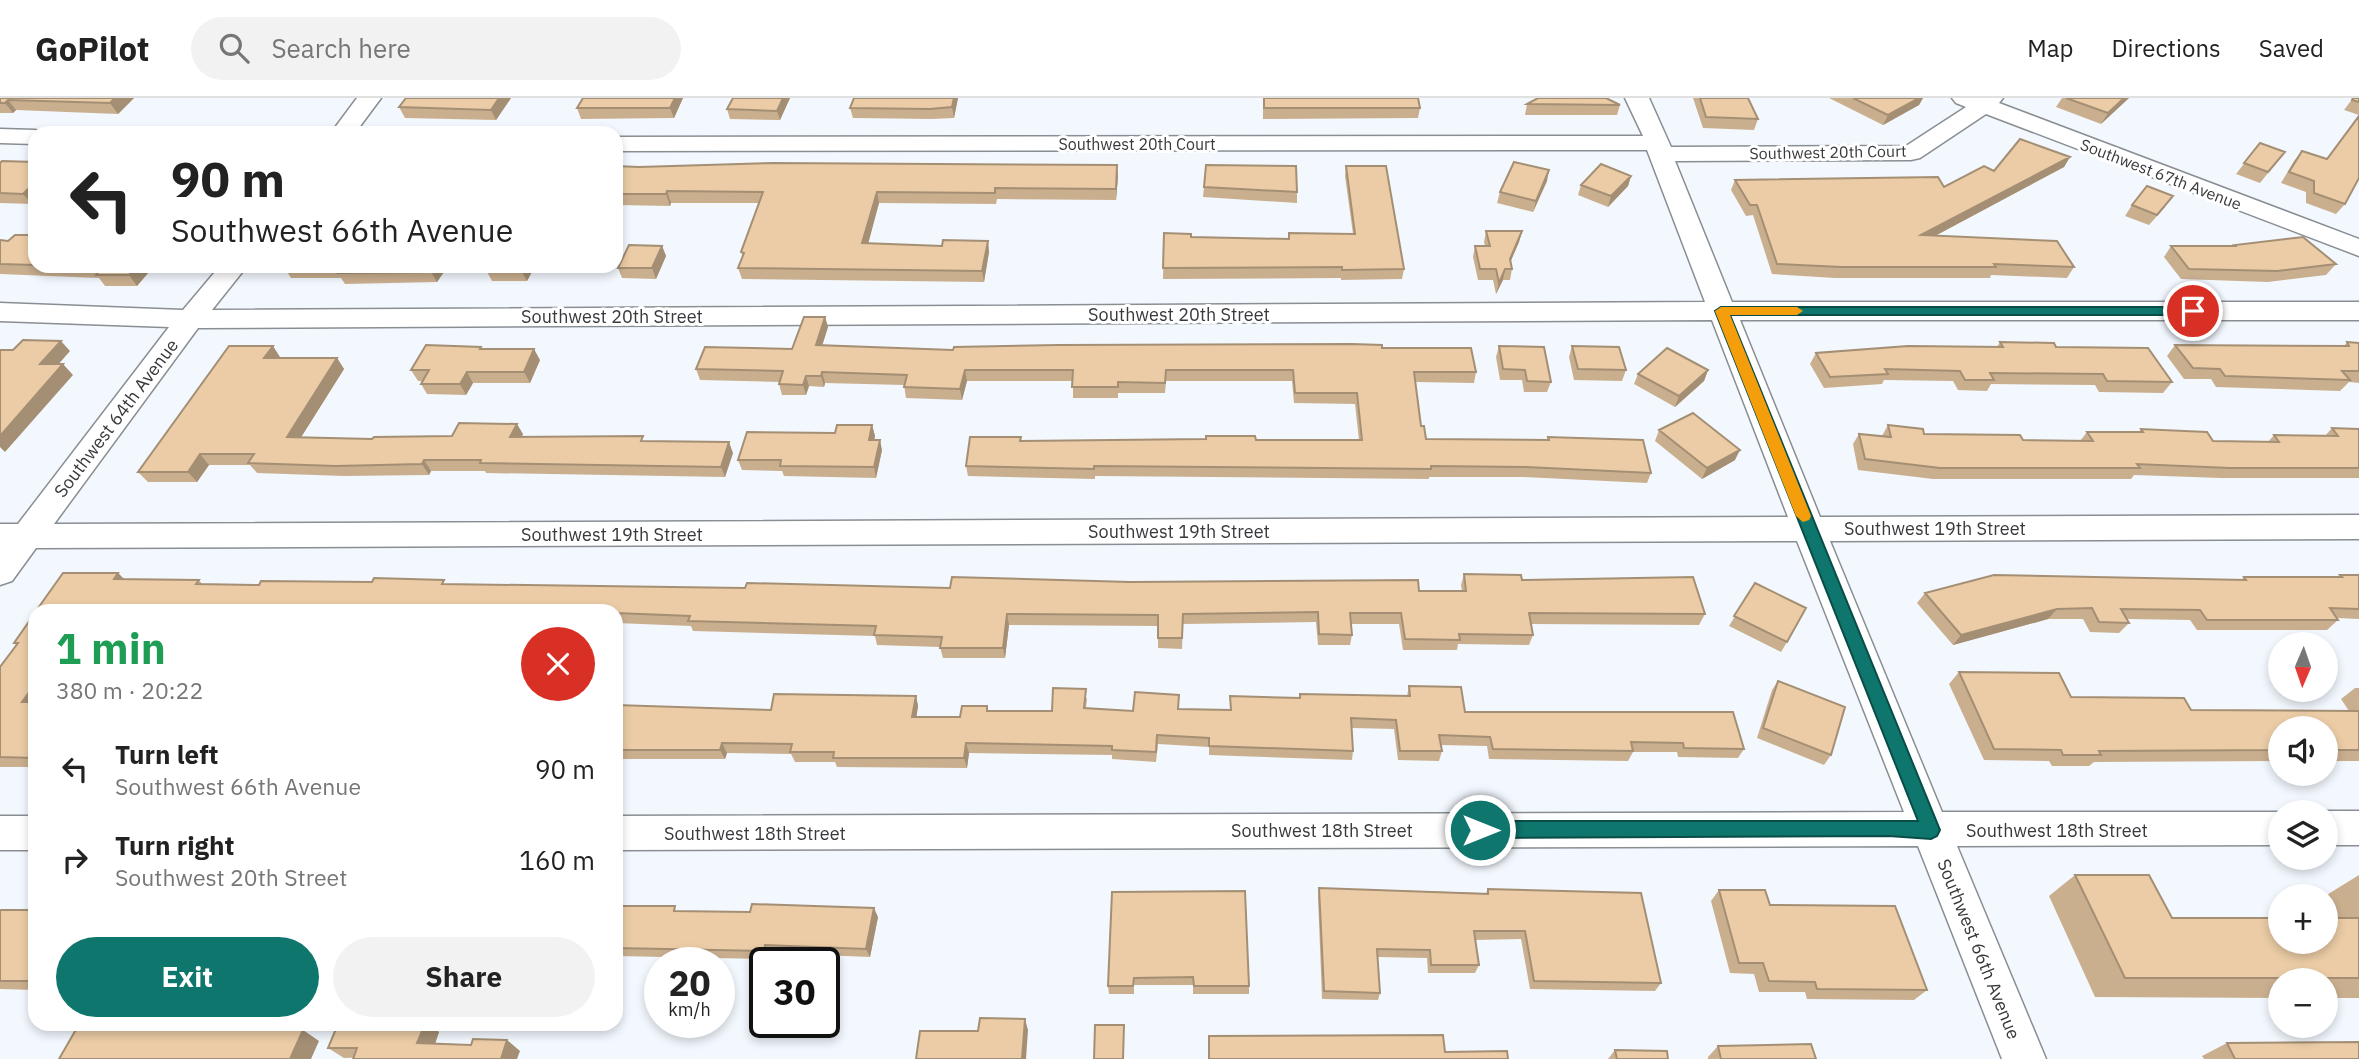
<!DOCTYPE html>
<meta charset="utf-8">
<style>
body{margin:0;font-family:"IBM Plex Sans",sans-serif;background:#f2f2f2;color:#222;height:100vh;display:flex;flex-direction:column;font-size:26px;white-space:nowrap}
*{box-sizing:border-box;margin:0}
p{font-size:23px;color:#767676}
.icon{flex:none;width:38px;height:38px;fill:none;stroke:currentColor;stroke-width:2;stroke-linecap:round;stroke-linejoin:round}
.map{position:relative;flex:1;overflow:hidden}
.side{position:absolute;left:28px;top:506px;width:595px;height:427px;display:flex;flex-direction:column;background:#fff;border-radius:21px;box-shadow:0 4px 10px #0003}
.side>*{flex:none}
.guide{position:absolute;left:28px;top:28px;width:595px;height:147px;border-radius:21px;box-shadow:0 4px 10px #0003;background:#fff;color:#222;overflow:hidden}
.needle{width:46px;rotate:182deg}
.tools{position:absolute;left:2268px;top:534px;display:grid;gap:14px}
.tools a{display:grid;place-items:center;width:70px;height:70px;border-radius:50%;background:#fff;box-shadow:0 4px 10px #0003;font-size:35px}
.speed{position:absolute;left:644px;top:849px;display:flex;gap:14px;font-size:35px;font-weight:700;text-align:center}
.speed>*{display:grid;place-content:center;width:91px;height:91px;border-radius:50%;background:#fff;box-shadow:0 4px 10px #0003;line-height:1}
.speed small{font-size:18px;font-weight:400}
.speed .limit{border:4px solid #111;border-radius:10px;background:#fff;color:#111}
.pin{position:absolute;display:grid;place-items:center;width:60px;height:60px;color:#fff;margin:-30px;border:4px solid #fff;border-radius:50%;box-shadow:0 2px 7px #0007}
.me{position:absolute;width:77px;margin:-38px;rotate:90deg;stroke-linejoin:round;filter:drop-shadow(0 0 5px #0008)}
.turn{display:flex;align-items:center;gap:24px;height:147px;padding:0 28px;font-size:32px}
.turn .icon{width:91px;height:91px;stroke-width:2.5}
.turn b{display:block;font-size:49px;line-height:60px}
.round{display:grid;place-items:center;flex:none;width:74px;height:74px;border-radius:37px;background:#f2f2f2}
.summary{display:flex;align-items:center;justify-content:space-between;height:119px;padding:0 28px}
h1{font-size:42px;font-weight:700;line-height:52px;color:#1e9e55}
.cta{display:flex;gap:14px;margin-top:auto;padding:14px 28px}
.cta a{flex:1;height:80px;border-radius:42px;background:#0f766e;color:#fff;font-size:28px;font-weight:700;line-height:80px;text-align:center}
.cta a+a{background:#f2f2f2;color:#222}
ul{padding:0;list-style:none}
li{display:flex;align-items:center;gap:21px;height:91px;padding:0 28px}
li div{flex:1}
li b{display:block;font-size:26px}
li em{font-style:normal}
header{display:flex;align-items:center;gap:42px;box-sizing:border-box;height:98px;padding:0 35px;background:#fff;border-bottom:2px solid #e0e0e0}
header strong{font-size:33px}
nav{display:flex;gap:38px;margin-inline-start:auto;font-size:24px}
.search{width:490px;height:63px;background:#f2f2f2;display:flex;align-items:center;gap:18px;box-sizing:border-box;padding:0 24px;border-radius:38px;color:#767676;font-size:26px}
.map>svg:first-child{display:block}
</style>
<header>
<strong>GoPilot</strong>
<div class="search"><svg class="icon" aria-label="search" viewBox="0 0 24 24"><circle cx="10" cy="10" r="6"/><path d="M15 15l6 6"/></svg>Search here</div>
<nav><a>Map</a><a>Directions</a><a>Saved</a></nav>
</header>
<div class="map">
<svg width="2359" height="961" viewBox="0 0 2359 961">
<rect width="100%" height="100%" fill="#f3f8ff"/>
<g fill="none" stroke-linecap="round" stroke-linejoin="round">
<g stroke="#898e93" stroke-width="3">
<path id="minor" d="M357 0H381L355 35H331Z
M1625 0H1649L1671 49 1906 48 1966 9 1956 5 1952 0H2003L1999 5 2359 141V158L1986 16 1920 60 1911 62 1675 63 1732 204H2359V222H1740L1820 419 2359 417V441L1830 443 1942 714H2284H2280V747L1957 748 2046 961H2002L1918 748 616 752V718L1904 714 1797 443 36 450 12 483 0 487V426H18L169 229 0 223V205L183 212 220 168H247L212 212 1705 204 1647 52 616 53V39L1643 38ZM1712 222 1788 419 54 426 198 230Z
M0 31 35 32 44 35H35V46L0 45Z
M2326 713H2359V747H2326V714H2322Z
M0 718H35V752H0Z"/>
</g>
<use href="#minor" fill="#fff" fill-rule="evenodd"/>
</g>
<path fill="#caaf8f" d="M0 0H134L118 16 16 12 13 15H0Z
M406 0H511L496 22 405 20 399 9Z
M583 0H683L674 20 581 21 577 10Z
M790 0 780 22 730 21 727 11Z
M958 0 954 20 932 21 853 20 850 10Z
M1263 0H1418L1420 10 1418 20 1263 21Z
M1693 0H1748L1758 21 1754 32 1703 30Z
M1829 0H1923L1919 7 1883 27Z
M2062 0H2129L2101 26 2056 9Z
M2353 0H2359V80L2345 106 2336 116 2306 105V94L2281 85 2294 63 2302 53 2327 61 2359 17 2344 12Z
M1527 6 1620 7 1617 17H1525Z
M2260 45 2285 54 2260 85 2236 76Z
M2070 59 2064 69 1935 138 2074 169 2067 180 1991 177 1990 180H1835L1772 176 1753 117 1746 118 1731 92 1735 82 1944 89 1994 73Z
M0 65 32 106 0 105Z
M616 68 1118 78 1116 102 997 101 996 106 879 105 868 146 942 148 988 143 989 154 984 184 742 181 738 170 743 159 741 154 759 105H671L670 108 616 107Z
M1346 68 1404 171 1402 181 1341 182V180L1163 181 1164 135 1191 139 1289 141V135L1353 136 1345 78Z
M1631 78 1628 88 1608 109 1578 97 1581 87Z
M1547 83 1533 114 1497 105 1500 94Z
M1204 89 1297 94V105L1203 99Z
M2132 107 2165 109 2149 127 2125 118Z
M1486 133H1522L1519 144 1510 164 1512 171 1510 182H1503L1496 196 1493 182H1478L1473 159 1475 148H1485L1484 144Z
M35 137V168H154L137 188H105L99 180 0 176V142L8 143Z
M662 148 666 158 656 181 622 180 618 170Z
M2171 148 2336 166 2326 177 2268 184 2181 181 2164 159Z
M448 168 437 184 345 186 341 180H291L284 169Z
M488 168H535L527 183H492L486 172Z
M825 219 828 229 822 247 953 252 1382 250 1476 274 1474 285 1415 284 1421 328 1426 341 1547 342 1548 339 1651 375 1647 385 1523 379H1429V381L1095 378V381L968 378 966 368 1021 343 1359 342 1355 306 1294 305 1292 283H1166L1165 295H1118V300H1073V283H967L962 302 906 300 904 287 825 285 824 289 809 288 806 297H782L779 286 780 284 700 282 696 271 792 251Z
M2000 244 2056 249 2172 284 2163 295 2099 294 2095 287 1991 286 1987 293 1958 292 1953 283 1884 282 1882 286 1824 290 1810 266 1816 255 1997 249Z
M2347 244 2359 245V285L2349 284 2340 293 2216 289 2211 281H2184L2167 258 2175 247 2344 248Z
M1499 248 1551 284 1547 294H1524L1522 282H1500L1496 259Z
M1572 248 1626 272 1622 283 1574 282 1569 259Z
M481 249 482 251 540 262 530 285H473L466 297 427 296 421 286 423 283H418L411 272Z
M280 259 279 260H337L344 271 301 339 372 341 523 336 521 339 645 343 733 355 725 379 486 375 485 373H431L429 377 344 378 257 375 250 367H209L197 384H148L138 374Z
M1708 272 1704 283 1675 309 1634 286 1638 276Z
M872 327 875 338 874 342 882 352 876 380 784 378 782 373 742 372 738 362 835 335Z
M1888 327 1924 336 2023 342 2080 343 2087 334H2139L2141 331 2213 343 2268 344 2274 337 2325 338 2332 330 2359 331V380H2221L2134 377 2131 381H1933L1858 372 1853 346 1859 336 1882 338Z
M1659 332 1735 362 1702 381 1655 343Z
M118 475 125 482H199L203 487 447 486 745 490H950L1462 493 1461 487 1464 476 1522 482 1705 516 1699 527 1531 526 1533 537 1529 547 1458 546 1457 552H1403L1399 526H1351L1352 537 1350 547H1318L1316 524 1183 526 1182 551 1158 550V528L1009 527 1005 560H943L940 549 877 547 875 538 693 533 691 528 616 525V513H36Z
M2340 477H2359V521L2337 520 2338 522 2327 532H2197L2190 522 2127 521 2129 525 2119 535 2090 534 2083 521H2048L1953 547 1917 505 1925 495 2241 482 2244 479H2337Z
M1755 485 1787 544 1781 554 1729 528Z
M35 515V669H0V569L16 547 14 545Z
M1959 574 2071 599 2191 612 2349 613 2341 601 2355 590H2359V663H2326V630H2280V663L2094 664 2089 668H2052L2049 663 1984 662 1949 586Z
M1778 583 1831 657 1824 667 1757 640 1772 592Z
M1409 588 1465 614 1744 651 1738 660 1678 659 1677 654H1633L1628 663 1489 661 1487 648 1441 647 1442 653 1439 663 1398 662 1394 631 1352 630 1353 653 1352 662 1209 657V649L1158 646 1156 664 1112 661V657L969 655 967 670 837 669 835 664H795L791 656 727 655 725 661H616V607L771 612 916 598 918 608 916 619H960L987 608 988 613H1052L1087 600 1086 611 1133 613 1178 611 1230 612V598L1300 600V596L1407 598Z
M2075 777 2172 820H2337L2326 801V798H2325L2359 777V900H2326V882H2280V900L2095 899 2049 798Z
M1319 790 1486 795 1488 791 1661 885 1655 893 1530 891 1521 841 1475 842 1479 867 1475 875H1428L1427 860 1377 859 1380 895 1378 902 1322 901 1318 798Z
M1719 792 1770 807 1927 892 1914 902 1807 901 1805 894H1759L1754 876 1730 875 1711 803Z
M1245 793 1249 888V896H1193V887H1134V896H1109L1108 888Z
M35 804V892L0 891V813L30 812Z
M616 808 679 813 878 819 870 859 771 855 769 861 616 858Z
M338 926H428L439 934 435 945 520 953 344 960 328 950Z
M2227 945 2359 961H2204L2202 958Z
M1718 948 1816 961H1708V959Z
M1615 952 1668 961H1608Z"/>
<path fill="#a48f74" d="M115 0H134L118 16 110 5Z
M499 0H511L496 22 491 12Z
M675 0H683L674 20 670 10Z
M783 0H790L780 22 777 13Z
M954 0H958L954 20 952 9Z
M1919 0H1923L1919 7 1883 27 1888 17Z
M2124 0H2129L2101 26 2108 15Z
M8 2 16 12 13 15 5 5Z
M2070 59 2064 69 1916 148 1921 137Z
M1117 67 1118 78 1116 102V91Z
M1549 72 1547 83 1533 114 1536 103Z
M1631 78 1628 88 1608 109 1611 98Z
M35 84V103L32 106 23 96Z
M667 93 671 105 670 108 666 96Z
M877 94 879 105 865 157 862 145Z
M1522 133 1519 144 1507 172 1510 161Z
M988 143 989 154 984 184 982 173Z
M662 148 666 158 656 181 652 170Z
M137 168H154L137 188 129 177Z
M435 168H448L437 184 431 174Z
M524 168H535L527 183 521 172Z
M1505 171 1503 182 1496 196 1499 185Z
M825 219 828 229 819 258 816 247Z
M61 243 70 253 50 276 40 266Z
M273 248 280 259 272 271 264 260Z
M534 251 540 262 530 285 524 274Z
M337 260 344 271 295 349 287 339Z
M63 266 73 277 5 354 0 349V338Z
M965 272 967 283 962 302 960 291Z
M1708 272 1704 283 1675 309 1679 298Z
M467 274 473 285 466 297 460 286Z
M822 274 825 285 824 289 821 278Z
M806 278 809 288 806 297 803 287Z
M517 326 523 336 517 350 510 339Z
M872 327 875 338 872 352 869 342Z
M880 342 882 352 876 380 874 369Z
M729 344 733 355 725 379 721 369Z
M1740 352 1735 362 1702 381 1707 370Z
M200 356 209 367 197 384 188 374Z
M424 362 431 373 429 377 422 366Z
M118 475 129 486 114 481Z
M2057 511 2048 521 1953 547 1961 537Z
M1007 516 1009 527 1005 560 1003 550Z
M35 586V614L22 604Z
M916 598 918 608 915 629 912 619Z
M722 645 727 655 725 661 720 652Z
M966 645 969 655 967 670 964 660Z
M874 810 878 819 870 859 866 851Z
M765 847 771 855 769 861 764 853Z
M1025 921 1028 932 1026 961H1022Z
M425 926H428L439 934 432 955 417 945Z
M303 932 319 943 311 961H290Z
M507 942 520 953 517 961H501Z"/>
<path fill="#ebcca6" stroke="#a48f74" stroke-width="2" d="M0 0H115L110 5 8 2 5 5H0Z
M406 0H499L491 12 399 9Z
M583 0H675L670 10H577Z
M733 0H783L777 13 727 11Z
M854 0H954L952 9 930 11 850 10Z
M1264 0H1418L1420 10H1264Z
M1538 0H1606L1620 7 1527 6Z
M1700 0H1748L1758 21 1706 19Z
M1853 0H1919L1888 17Z
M2066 0H2124L2108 15Z
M2353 0H2359V4L2352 2Z
M2359 18V80L2345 106 2314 95V83L2289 74 2302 53 2327 61Z
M2020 41 2070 59 1921 137 2057 143 2074 169 1994 166 1996 169H1841L1777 166 1757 107H1750L1735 82 1938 79 1944 89 1984 68 1994 73Z
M2260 45 2285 54 2268 74 2244 65Z
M2 63 35 64V84L23 96 0 95V65Z
M1514 64 1549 72 1536 103 1500 94Z
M773 65 1117 67 1116 91 995 90V95L877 94 862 145 942 148 943 142 988 143 982 173 738 170 744 155 741 154 763 94 667 93 666 96H616V68L639 69Z
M1601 66 1631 78 1611 98 1581 87Z
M1206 67 1296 68 1297 94 1204 89Z
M1346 68H1386L1404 171 1342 172V169L1163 170 1164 135 1191 136V139L1289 141V135L1355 136Z
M2147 88 2173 98 2157 117 2132 107Z
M1486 133H1522L1510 161 1512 171H1505L1499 185 1496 171H1480L1475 148H1490Z
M15 137H35V167L0 166V142L8 143Z
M2303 139 2336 166 2277 173 2189 171 2171 148H2237L2235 147Z
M629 147 662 148 652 170H618Z
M50 168H137L129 177H96L102 170Z
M285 168H435L431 174 338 175 342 170 284 169Z
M488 168H524L521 172H486Z
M804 219H825L816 247 953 252 954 249 1058 247 1352 246 1382 247V250H1471L1476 274H1414L1421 328H1424L1426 341 1549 342 1548 339 1643 342 1651 375 1526 369 1431 368V371L1094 368V371L966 368 970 339H1021L1020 343 1206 341V338H1255L1256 342H1362L1357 295H1295L1293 272H1166L1165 285 1118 284V289H1072L1073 272H965L960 291 904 289 907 277 822 274 821 278H806L803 287 779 286 783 273 696 271 705 249 792 251Z
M23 242 61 243 40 266H63L0 338V252H13Z
M2000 244 2054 245 2056 249 2148 250 2172 284 2107 283 2103 276 1990 275 1994 282H1965L1960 273 1885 271 1888 276 1830 279 1816 255 1908 248 2003 249Z
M2347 244 2359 245V273H2342L2350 282 2225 278 2220 271 2193 270 2175 247 2349 248Z
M426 247 481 249 480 251H534L524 274H467L460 286H421L429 272H411Z
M229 248H273L264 260H337L287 339 372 341 374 339 452 338 459 325 517 326 510 339 643 338 641 343 729 344 721 369 480 365 481 362H424L422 366 336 368 248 365 254 356H200L188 374H138Z
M1499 248 1544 249 1551 284 1527 283 1525 272 1503 271Z
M1572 248 1619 249 1626 272 1578 271Z
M1667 250 1708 272 1679 298 1638 276Z
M1693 315 1740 352 1707 370 1659 332Z
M837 327H872L869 342H880L874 369 780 368 781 362H738L747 334 835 335Z
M1888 327 1923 331 1924 336 2020 337 2023 342 2093 343 2087 334H2143L2141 331 2207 334 2213 343 2279 344 2274 337 2338 338 2332 330 2359 331V370H2230L2137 366 2140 370H1940L1865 361 1859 336 1891 339Z
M63 475H118L114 481 199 482 196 486 259 487 261 483 372 484 374 480 444 482 442 486 745 490 747 485 950 490 952 479 1130 484 1418 482 1419 493H1466L1464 476 1521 477 1522 482 1693 479 1705 516 1529 515 1533 537 1459 536 1460 542 1405 541 1401 515H1350L1352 537 1319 536 1318 514 1183 516 1182 540H1158V517L1007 516 1003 550H940L942 539 874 537 876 528 688 523 690 518 616 515V513H280L181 511 180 513H36Z
M1994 477 2246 482 2244 479H2342L2340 477H2359V511L2330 510 2338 522H2207L2200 512 2121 511 2129 525 2099 524 2092 510 2057 511 1961 537 1925 495Z
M1755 485 1806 510 1787 544 1734 518Z
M35 515V586L22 604H35V660L0 659V569L18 545H14Z
M1959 574 2059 575 2071 599 2184 600 2191 612 2359 613V652H2326V630H2280V652L2099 653 2101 657H2063L2061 652 1994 651Z
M1778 583 1845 609 1831 657 1763 630Z
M1409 588 1461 589 1465 614H1733L1744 651 1684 650 1683 645 1631 644 1633 653 1493 651 1490 639 1439 637 1442 653H1400L1396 622 1351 620 1353 653 1209 648V640L1157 637 1156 654 1112 652V648L966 645 964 660H833L834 654H790L792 646 722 645 720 652H616V607L771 612 774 596 916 598 912 619H960L962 608H987V613H1052L1053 590 1086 591 1084 610 1133 613 1135 594 1179 597 1178 611 1231 612 1230 598 1300 600V596L1410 598Z
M2075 777H2149L2172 820H2280V844H2326V820H2359V880H2125Z
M1319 790 1488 796V791L1641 795 1661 885 1534 883 1525 833H1474L1479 867H1431L1430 852 1377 851 1380 895 1324 893Z
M1719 792H1765L1770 807 1895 808 1927 892 1817 891 1815 884 1769 883 1763 865H1739Z
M1245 793 1249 888H1194L1193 879 1134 880 1133 888H1108L1112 794Z
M35 804V883H0V813L1 812H30Z
M752 806 874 810 866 851 765 847 764 853 616 850V808H675L674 813 750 814Z
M980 920 1025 921 1022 961H916L920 933H978Z
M338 926H425L417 945 471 947 473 941 507 942 501 961H353L357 950H328Z
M1095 927H1124L1123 961H1094Z
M78 928 303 932 290 961H59Z
M1443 937 1445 954 1507 953 1508 961H1209V938Z
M2359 944V961H2235L2227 945Z
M1811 946 1816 961H1721L1718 948Z
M1615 952 1667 953 1668 961H1617Z"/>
<path fill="#0f766e" stroke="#0a4d48" stroke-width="2" d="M1721 209H2193L2199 213 2193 217H1730L1940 732 1937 738 1931 741 1889 738 1480 740 1474 737 1471 732 1474 726 1480 723H1918L1715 213Z"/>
<path fill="#f59e0b" d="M1721 209H1797L1803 213 1797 217H1730L1811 418 1809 422 1803 424 1796 418 1715 213Z"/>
<g text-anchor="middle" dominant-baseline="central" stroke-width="6" stroke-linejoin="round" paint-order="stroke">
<g font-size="16" fill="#37393c" stroke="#fff">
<text x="1137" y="46">Southwest 20th Court</text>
<text transform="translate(1828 54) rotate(-1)">Southwest 20th Court</text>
<text transform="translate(2161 76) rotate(21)">Southwest 67th Avenue</text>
</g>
<g font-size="18" fill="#37393c" stroke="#fff">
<text x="1179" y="216">Southwest 20th Street</text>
<text x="612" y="218">Southwest 20th Street</text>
<text transform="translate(116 320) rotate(-53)">Southwest 64th Avenue</text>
<text x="1935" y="430">Southwest 19th Street</text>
<text x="1179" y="433">Southwest 19th Street</text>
<text x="612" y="436">Southwest 19th Street</text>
<text x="1322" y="732">Southwest 18th Street</text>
<text x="2057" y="732">Southwest 18th Street</text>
<text x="755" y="735">Southwest 18th Street</text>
<text transform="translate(1979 851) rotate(68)">Southwest 66th Avenue</text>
</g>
</g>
</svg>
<div class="tools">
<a><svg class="needle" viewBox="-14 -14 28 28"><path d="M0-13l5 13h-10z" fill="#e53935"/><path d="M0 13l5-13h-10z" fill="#767676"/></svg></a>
<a><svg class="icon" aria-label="sound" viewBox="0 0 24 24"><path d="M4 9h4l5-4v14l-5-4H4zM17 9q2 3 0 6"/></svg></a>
<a><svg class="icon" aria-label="layers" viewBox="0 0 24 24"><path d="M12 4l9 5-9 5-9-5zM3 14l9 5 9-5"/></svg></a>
<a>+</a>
<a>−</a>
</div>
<div class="speed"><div>20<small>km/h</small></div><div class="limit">30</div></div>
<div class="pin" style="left:2193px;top:213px;background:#d93025"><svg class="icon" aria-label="arrive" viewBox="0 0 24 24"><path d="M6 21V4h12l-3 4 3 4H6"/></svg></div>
<svg class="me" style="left:1480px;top:732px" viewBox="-20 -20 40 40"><circle r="17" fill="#0f766e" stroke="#fff" stroke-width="3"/><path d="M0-11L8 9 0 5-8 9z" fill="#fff"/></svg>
<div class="guide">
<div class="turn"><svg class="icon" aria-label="left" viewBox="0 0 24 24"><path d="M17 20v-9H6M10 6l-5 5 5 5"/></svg><div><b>90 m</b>Southwest 66th Avenue</div></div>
</div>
<section class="side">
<div class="summary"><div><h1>1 min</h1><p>380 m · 20:22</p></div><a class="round" style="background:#d93025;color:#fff"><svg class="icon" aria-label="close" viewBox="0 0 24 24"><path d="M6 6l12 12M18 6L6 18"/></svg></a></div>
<ul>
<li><svg class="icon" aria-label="left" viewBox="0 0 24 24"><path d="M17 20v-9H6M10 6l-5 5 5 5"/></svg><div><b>Turn left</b><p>Southwest 66th Avenue</p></div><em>90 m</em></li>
<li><svg class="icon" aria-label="right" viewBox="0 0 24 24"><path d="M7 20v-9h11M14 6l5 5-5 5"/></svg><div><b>Turn right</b><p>Southwest 20th Street</p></div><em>160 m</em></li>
</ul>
<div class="cta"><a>Exit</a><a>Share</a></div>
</section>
</div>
